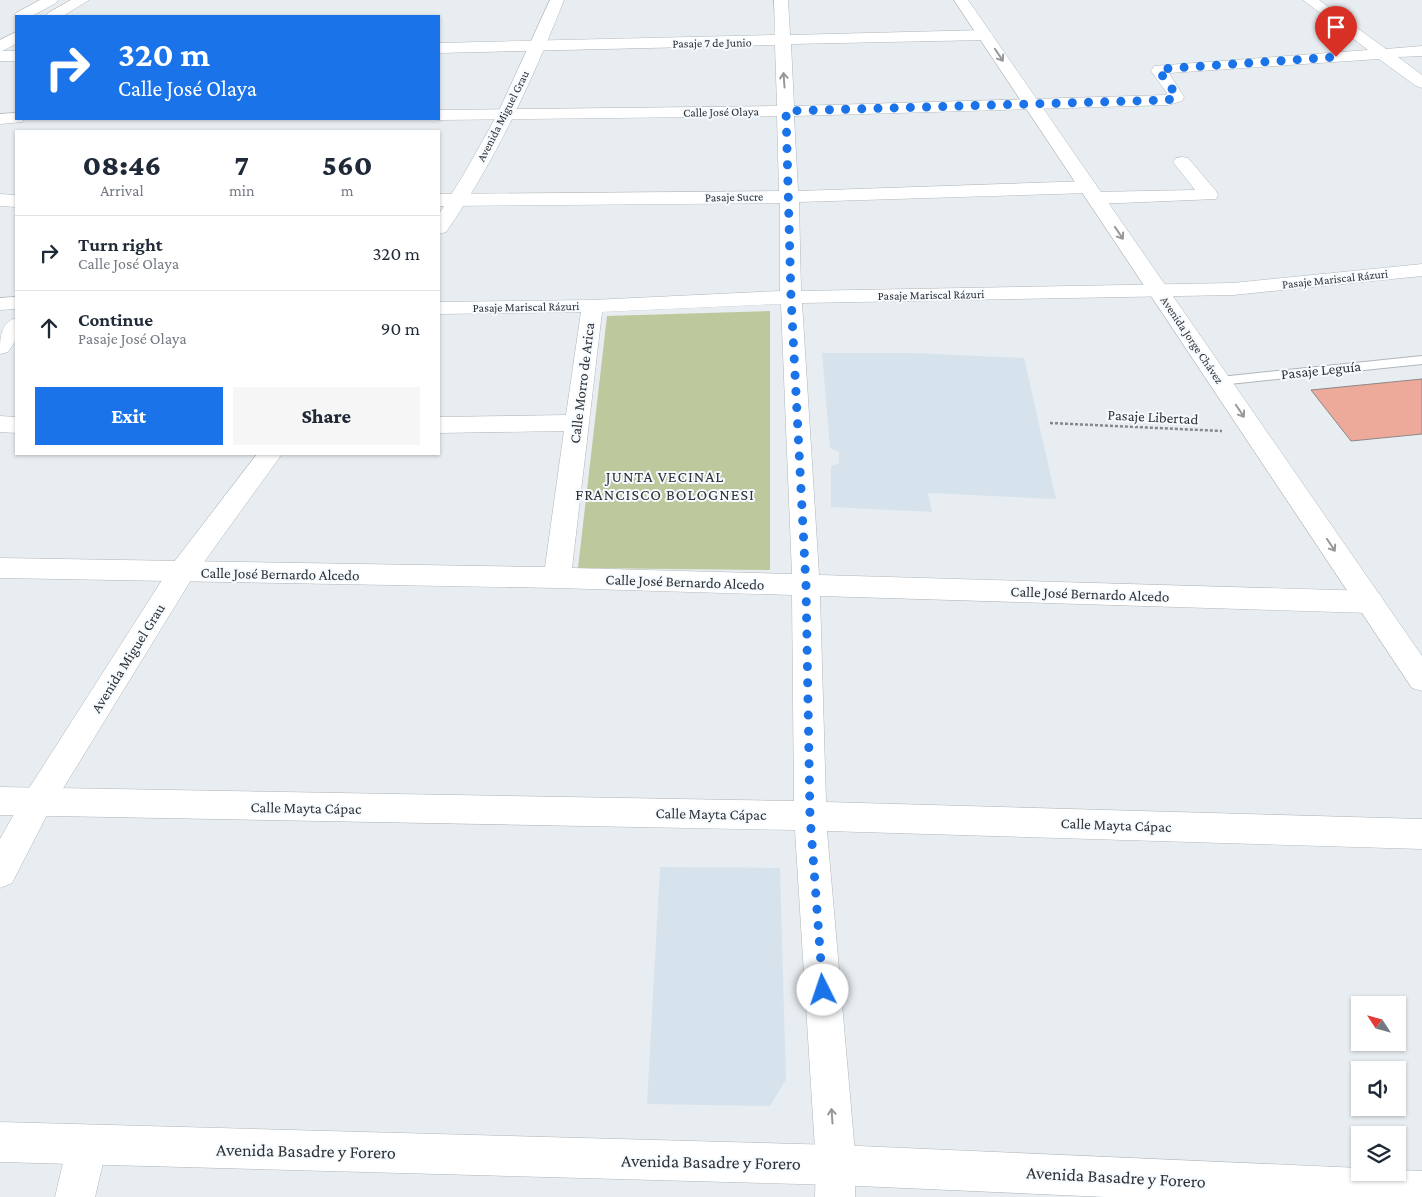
<!DOCTYPE html>
<meta charset="utf-8">
<style>
body{margin:0;font-family:"Crimson Pro",serif;background:#f6f6f7;color:#1f2937;height:100vh;display:flex;flex-direction:column;font-size:19px;white-space:nowrap}
*{box-sizing:border-box;margin:0}
p{font-size:16px;color:#747a83}
.icon{flex:none;width:28px;height:28px;fill:none;stroke:currentColor;stroke-width:2;stroke-linecap:round;stroke-linejoin:round}
.map{position:relative;flex:1;overflow:hidden}
.sheet{position:absolute;left:15px;top:130px;width:425px;height:325px;display:flex;flex-direction:column;background:#fff;border-radius:0px;box-shadow:0 1px 4px #0004}
.sheet>*{flex:none}
.banner{position:absolute;left:15px;top:15px;width:425px;height:105px;border-radius:0px;box-shadow:0 1px 4px #0004;background:#1a73e8;color:#fff;overflow:hidden}
.needle{width:32px;rotate:306deg}
.fabs{position:absolute;left:1351px;top:996px;display:grid;gap:10px}
.fabs a{display:grid;place-items:center;width:55px;height:55px;border-radius:0px;background:#fff;box-shadow:0 1px 4px #0004;font-size:25px}
.pin{position:absolute;display:grid;place-items:center;width:42px;height:42px;color:#fff;margin:-51px -21px;border-radius:50% 50% 50% 0;rotate:-45deg;box-shadow:0 0 5px #0007}
.pin .icon{rotate:45deg}
.me{position:absolute;width:55px;margin:-28px;rotate:356deg;stroke-linejoin:round;filter:drop-shadow(0 0 4px #0008)}
.turn{display:flex;align-items:center;gap:18px;height:105px;padding:0 20px;font-size:22px}
.turn .icon{width:65px;height:65px;stroke-width:2.5}
.turn b{display:block;font-size:35px;line-height:42px}
.eta{display:flex;justify-content:space-evenly;align-items:center;height:85px;text-align:center}
.eta b{font-size:30px;font-weight:800;line-height:35px}
.cta{display:flex;gap:10px;margin-top:auto;padding:10px 20px}
.cta a{flex:1;height:58px;border-radius:0px;background:#1a73e8;color:#fff;font-size:20px;font-weight:800;line-height:58px;text-align:center}
.cta a+a{background:#f6f6f7;color:#1f2937}
ul{padding:0;list-style:none}
li{display:flex;align-items:center;gap:15px;height:75px;padding:0 20px;border-top:1px solid #e0e1e3}
li div{flex:1}
li b{display:block;font-size:19px}
li em{font-style:normal}
.map>svg:first-child{display:block}
</style>
<div class="map">
<svg width="1422" height="1197" viewBox="0 0 1422 1197">
<rect width="100%" height="100%" fill="#e8edf1"/>
<path fill="#d7e3ec" d="M822 353H912L1024 358 1056 499 928 493 932 512 831 507V466L839 463V452L830 448Z
M660 867 780 868 786 1080 770 1106 647 1104Z"/>
<path fill="#bdc99d" d="M770 311V570L578 568 607 316Z"/>
<path fill="#eda999" stroke="#8e8786" d="M1422 379V434L1351 441 1311 390Z"/>
<g fill="none" stroke-linecap="round" stroke-linejoin="round">
<g stroke="#b1b6ba" stroke-width="2">
<path id="lane" d="M1422 356V364L1220 385 1215 384 1213 381 1215 378 1220 377Z"/>
</g>
<g stroke="#b1b6ba" stroke-width="1">
<path id="street" d="M774 0H788L790 35 985 30 990 32 993 35 990 38 985 40 791 44 794 106 1166 95 1167 93 1151 71 1154 66 1368 50 1303 0H1319L1386 49 1422 46V56L1398 57 1422 75V88L1416 86 1379 59 1169 73 1184 97 1182 101 1168 105 794 116 798 191 1088 181 1095 183 1097 187 1095 191 1088 193 799 202 801 291 1233 283 1422 264V276L1233 295 802 303 819 575 1370 591 1380 594 1384 602 1380 610 1370 613 820 596 826 802 1422 819V849L827 831 856 1165 855 1197H815L816 1165 795 830 0 815V787L794 801 792 595 557 588 0 578V558L545 567 564 431 439 433V417L566 415 581 312 439 314V302L592 300 780 291V203L439 206V194L779 191 777 116 439 120 434 119H439V110L777 106 775 45 439 53V43L775 35ZM781 304 792 574 572 568 602 312Z
M0 51H16V61H0Z
M16 113V119H24L22 122 0 124V114Z
M1182 157 1188 158 1216 191 1218 195 1216 199 1096 204 1089 202 1087 198 1089 194 1096 192 1195 190 1173 162 1176 158Z
M0 194 16 195V207L0 206Z
M16 297V309L0 310V298Z
M16 318V340L8 352 0 354C0 338 0 323 16 318Z
M0 416 16 417V433L0 432Z
M87 1126 101 1132 107 1146 95 1197H55L67 1146 73 1132Z"/>
</g>
<g stroke="#b1b6ba" stroke-width="1">
<path id="secondary" d="M40 0H58L56 3 32 16H16V19L14 16 16 13Z
M71 0H89L63 16H46L48 13Z
M550 0H564C532 81 496 160 446 232L439 234V214L464 174 496 117Z
M954 0H968L1422 656V691L1412 688Z
M16 32V44L0 52V40Z
M257 454H282L191 580 48 813 12 883 0 888V839L26 793 171 566Z
M0 1122 836 1145 1360 1168V1172H1398V1170L1422 1171V1197H1106L836 1185 0 1162Z"/>
</g>
<path stroke="#85888b" stroke-width="2.5" stroke-dasharray="3 2" stroke-linecap="butt" d="M1050 423 1222 431"/>
<use href="#lane" fill="#fff" fill-rule="evenodd"/>
<use href="#street" fill="#fff" fill-rule="evenodd"/>
<use href="#secondary" fill="#fff" fill-rule="evenodd"/>
</g>
<defs><path id="oneway-shaft" d="M-6 0H5M1.5-3L5.5 0L1.5 3" fill="none" stroke-width="1.6" stroke-linecap="round" stroke-linejoin="round" transform="scale(1.25)"/></defs>
<g stroke="#98989a">
<use href="#oneway-shaft" transform="translate(999 55) rotate(56)"/>
<use href="#oneway-shaft" transform="translate(784 80) rotate(-94)"/>
<use href="#oneway-shaft" transform="translate(1119 233) rotate(56)"/>
<use href="#oneway-shaft" transform="translate(1240 411) rotate(56)"/>
<use href="#oneway-shaft" transform="translate(1331 545) rotate(56)"/>
<use href="#oneway-shaft" transform="translate(832 1116) rotate(-94)"/>
</g>
<g fill="none" stroke-linecap="round" stroke-linejoin="round">
<path stroke="#1a73e8" stroke-width="9" stroke-dasharray="0 16.2" d="M823 990 810 816 806 585 791 297 786 111 1168 100 1176 97 1175 93 1159 71 1160 69 1336 57"/>
</g>
<g text-anchor="middle" dominant-baseline="central" stroke-width="4" stroke-linejoin="round" paint-order="stroke">
<g font-size="12" fill="#303234" stroke="#f5fbff">
<text transform="translate(712 43) rotate(-1)">Pasaje 7 de Junio</text>
<text transform="translate(721 112) rotate(-1)">Calle José Olaya</text>
<text transform="translate(503 116) rotate(-63)">Avenida Miguel Grau</text>
<text transform="translate(734 197) rotate(-1)">Pasaje Sucre</text>
<text transform="translate(1335 279) rotate(-6)">Pasaje Mariscal Rázuri</text>
<text transform="translate(931 295) rotate(-1)">Pasaje Mariscal Rázuri</text>
<text transform="translate(526 307) rotate(-1)">Pasaje Mariscal Rázuri</text>
<text transform="translate(1192 340) rotate(56)">Avenida Jorge Chávez</text>
</g>
<g font-size="15" fill="#303234" stroke="#f5fbff">
<text transform="translate(1321 370) rotate(-6)">Pasaje Leguía</text>
<text transform="translate(582 383) rotate(-83)">Calle Morro de Arica</text>
<text transform="translate(1153 417) rotate(3)">Pasaje Libertad</text>
<text transform="translate(280 574) rotate(1)">Calle José Bernardo Alcedo</text>
<text transform="translate(685 582) rotate(2)">Calle José Bernardo Alcedo</text>
<text transform="translate(1090 594) rotate(2)">Calle José Bernardo Alcedo</text>
<text transform="translate(128 658) rotate(-58)">Avenida Miguel Grau</text>
<text transform="translate(306 808) rotate(1)">Calle Mayta Cápac</text>
<text transform="translate(711 814) rotate(1)">Calle Mayta Cápac</text>
<text transform="translate(1116 825) rotate(2)">Calle Mayta Cápac</text>
</g>
<g font-size="16" letter-spacing="1" fill="#303234" stroke="#f5fbff">
<text x="665" y="476">JUNTA VECINAL<tspan x="665" dy="18">FRANCISCO BOLOGNESI</tspan></text>
</g>
<g font-size="18" fill="#303234" stroke="#f5fbff">
<text transform="translate(306 1151) rotate(1)">Avenida Basadre y Forero</text>
<text transform="translate(711 1162) rotate(1)">Avenida Basadre y Forero</text>
<text transform="translate(1116 1177) rotate(3)">Avenida Basadre y Forero</text>
</g>
</g>
</svg>
<div class="fabs">
<a><svg class="needle" viewBox="-14 -14 28 28"><path d="M0-13l5 13h-10z" fill="#e53935"/><path d="M0 13l5-13h-10z" fill="#747a83"/></svg></a>
<a><svg class="icon" aria-label="sound" viewBox="0 0 24 24"><path d="M4 9h4l5-4v14l-5-4H4zM17 9q2 3 0 6"/></svg></a>
<a><svg class="icon" aria-label="layers" viewBox="0 0 24 24"><path d="M12 4l9 5-9 5-9-5zM3 14l9 5 9-5"/></svg></a>
</div>
<div class="pin" style="left:1336px;top:57px;background:#d93025"><svg class="icon" aria-label="arrive" viewBox="0 0 24 24"><path d="M6 21V4h12l-3 4 3 4H6"/></svg></div>
<svg class="me" style="left:823px;top:990px" viewBox="-20 -20 40 40"><circle r="19" fill="#fff"/><path d="M0-13L10 11 0 6-10 11z" fill="#1a73e8"/></svg>
<div class="banner">
<div class="turn"><svg class="icon" aria-label="right" viewBox="0 0 24 24"><path d="M7 20v-9h11M14 6l5 5-5 5"/></svg><div><b>320 m</b>Calle José Olaya</div></div>
</div>
<section class="sheet">
<div class="eta">
<div><b>08:46</b><p>Arrival</p></div>
<div><b>7</b><p>min</p></div>
<div><b>560</b><p>m</p></div>
</div>
<ul>
<li><svg class="icon" aria-label="right" viewBox="0 0 24 24"><path d="M7 20v-9h11M14 6l5 5-5 5"/></svg><div><b>Turn right</b><p>Calle José Olaya</p></div><em>320 m</em></li>
<li><svg class="icon" aria-label="ahead" viewBox="0 0 24 24"><path d="M12 20V5M6 11l6-6 6 6"/></svg><div><b>Continue</b><p>Pasaje José Olaya</p></div><em>90 m</em></li>
</ul>
<div class="cta"><a>Exit</a><a>Share</a></div>
</section>
</div>
